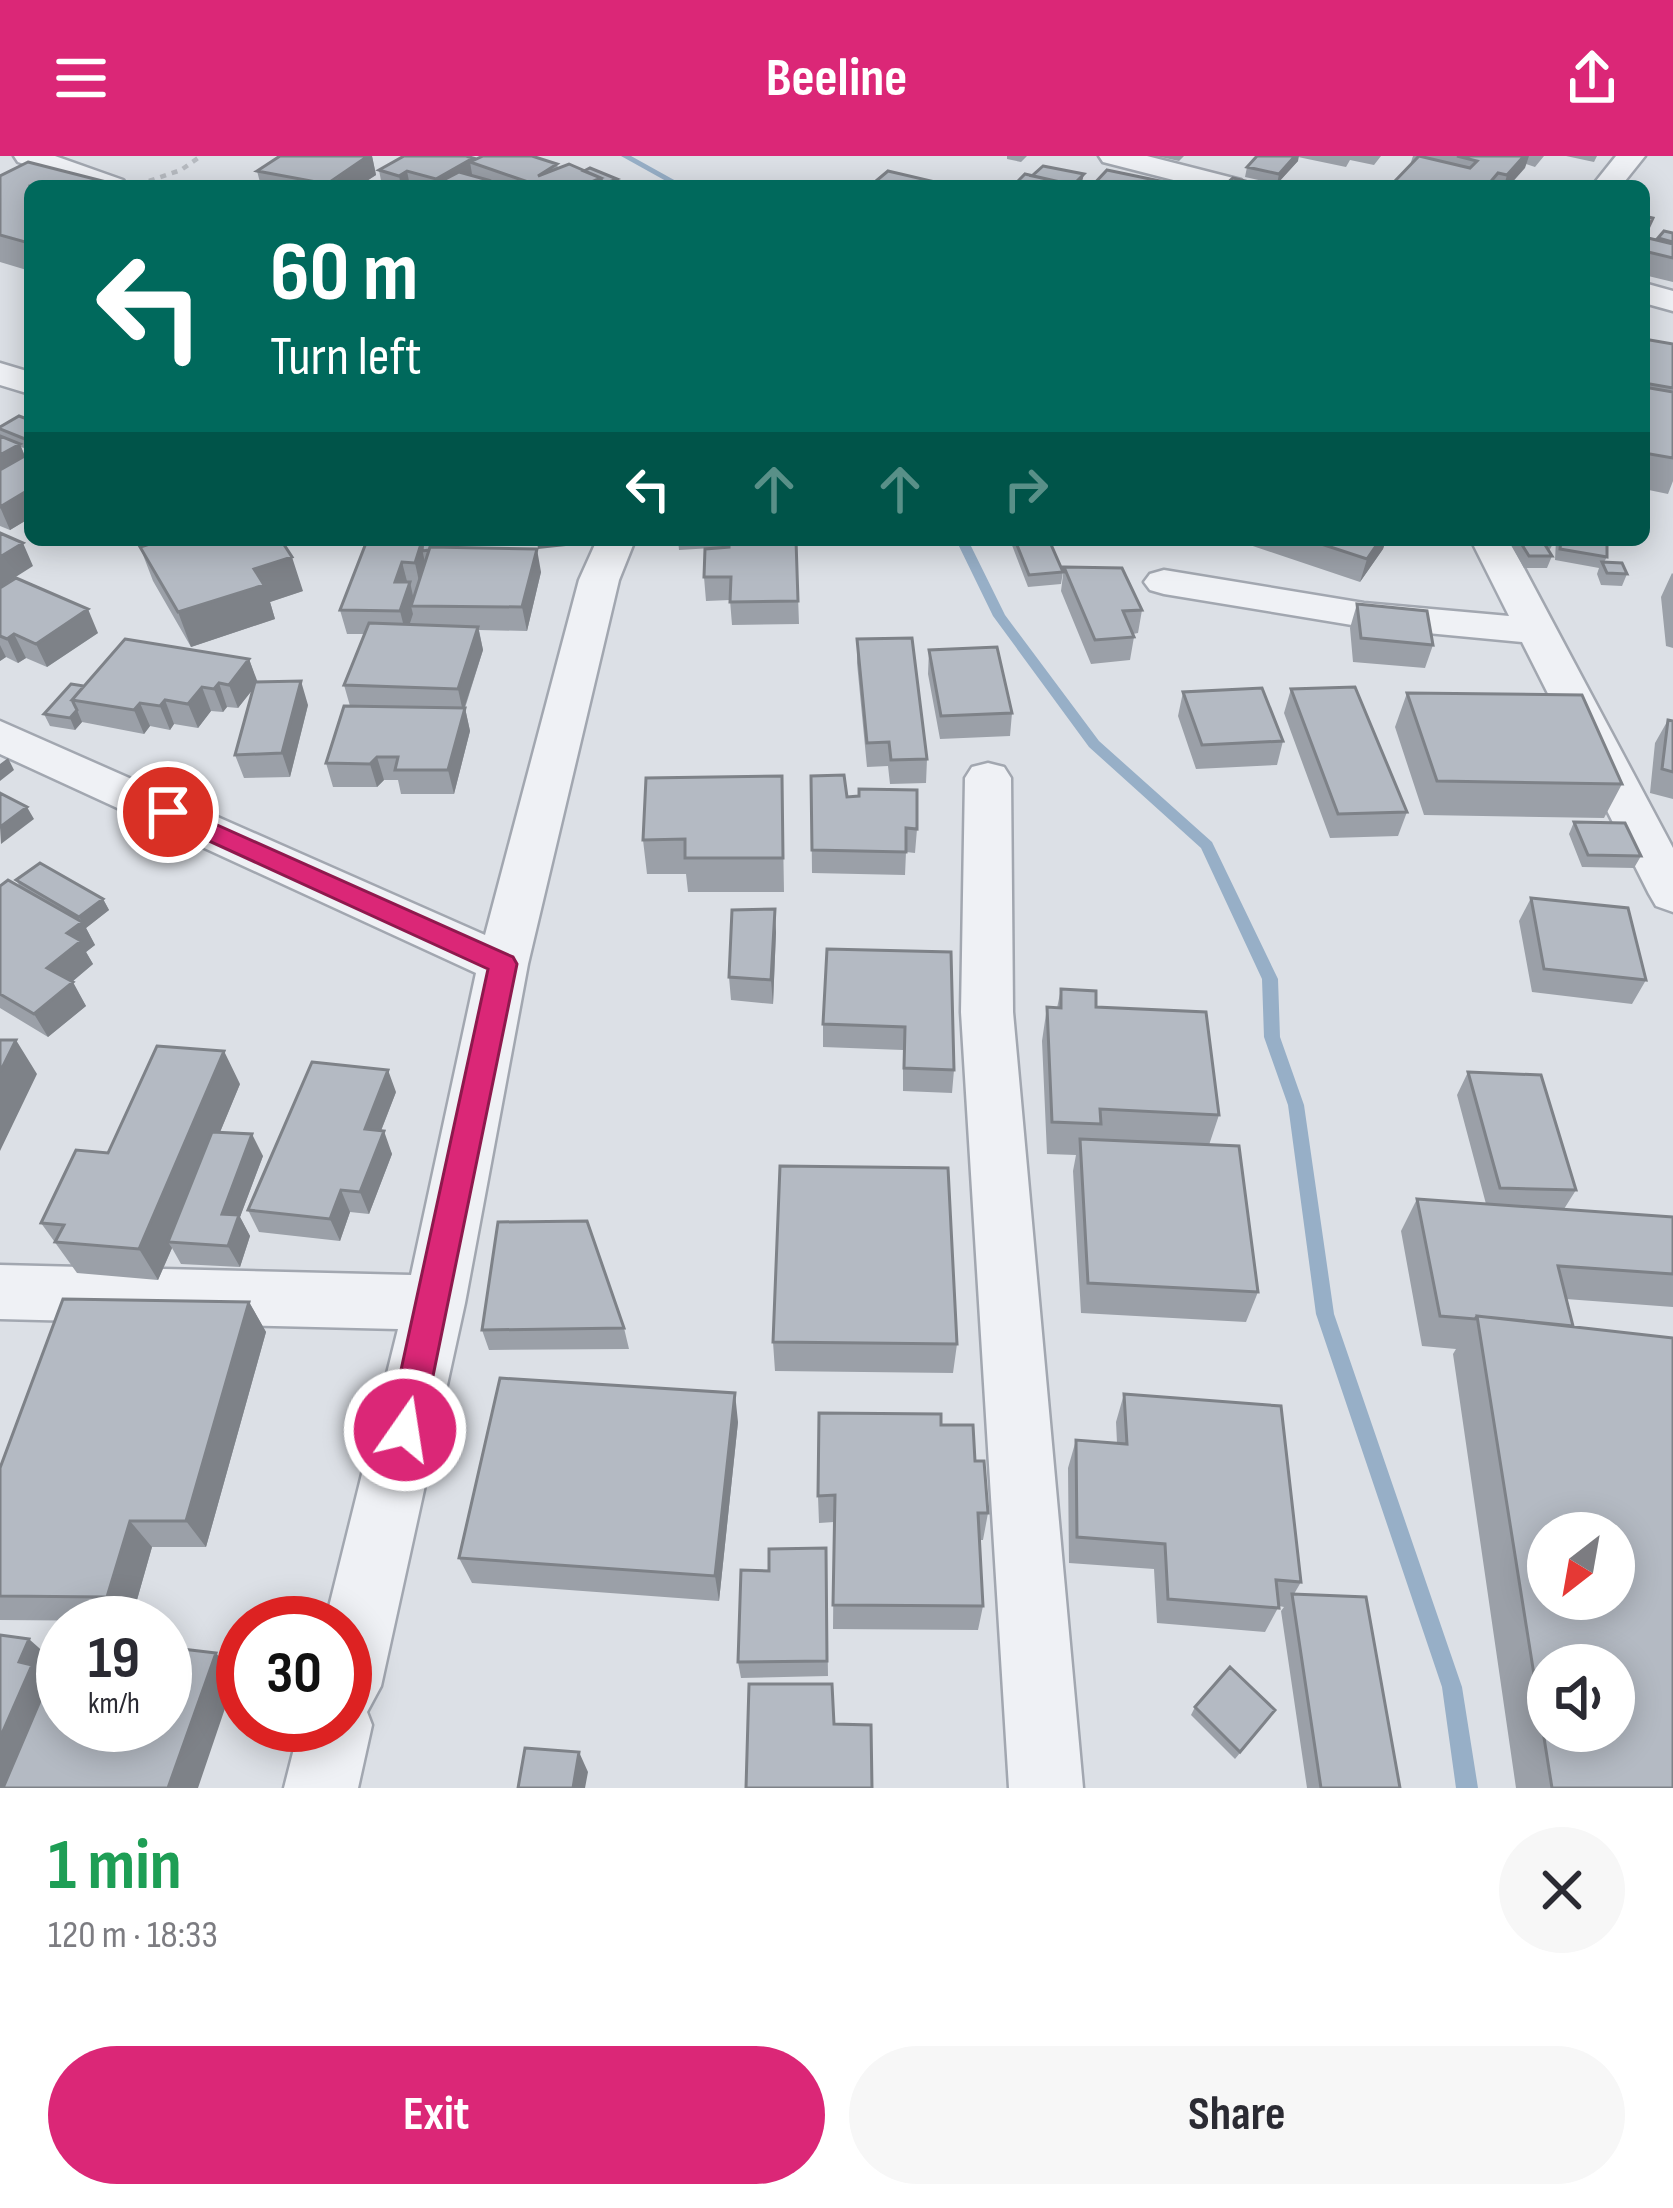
<!DOCTYPE html>
<meta charset="utf-8">
<style>
body{margin:0;font-family:"Sofia Sans Condensed",sans-serif;background:#f7f7f7;color:#2b2b33;height:100vh;display:flex;flex-direction:column;font-size:45px;white-space:nowrap}
*{box-sizing:border-box;margin:0}
p{font-size:39px;color:#7c7c81}
.icon{flex:none;width:66px;height:66px;fill:none;stroke:currentColor;stroke-width:2;stroke-linecap:round;stroke-linejoin:round}
.map{position:relative;height:1632px;overflow:hidden}
.panel{display:flex;flex-direction:column;background:#fff;flex:1}
.panel>*{flex:none}
.top-card{position:absolute;left:24px;top:24px;width:1626px;height:366px;border-radius:18px;box-shadow:0 6px 30px #0003;background:#00695c;color:#fff;overflow:hidden}
.needle{width:78px;rotate:211deg}
.controls{position:absolute;left:1527px;top:1356px;display:grid;gap:24px}
.controls a{display:grid;place-items:center;width:108px;height:108px;border-radius:50%;background:#fff;box-shadow:0 6px 30px #0003;font-size:60px}
.speed{position:absolute;left:36px;top:1440px;display:flex;gap:24px;font-size:60px;font-weight:700;text-align:center}
.speed>*{display:grid;place-content:center;width:156px;height:156px;border-radius:50%;background:#fff;box-shadow:0 6px 30px #0003;line-height:1}
.speed small{font-size:30px;font-weight:400}
.speed .limit{border:18px solid #d22;background:#fff;color:#111}
.pin{position:absolute;display:grid;place-items:center;width:102px;height:102px;color:#fff;margin:-51px;border:6px solid #fff;border-radius:50%;box-shadow:0 3px 12px #0007}
.me{position:absolute;width:132px;margin:-66px;rotate:13deg;stroke-linejoin:round;filter:drop-shadow(0 0 9px #0008)}
.turn{display:flex;align-items:center;gap:42px;height:252px;padding:0 48px;font-size:54px}
.turn .icon{width:156px;height:156px;stroke-width:2.5}
.turn b{display:block;font-size:84px;line-height:102px}
.lanes{display:flex;align-items:center;height:114px;padding:0 48px;background:#0003;justify-content:center;gap:60px;direction:ltr}
.lanes .off{opacity:.35}
.round{display:grid;place-items:center;flex:none;width:126px;height:126px;border-radius:63px;background:#f7f7f7}
.summary{display:flex;align-items:center;justify-content:space-between;height:204px;padding:0 48px}
h1{font-size:72px;font-weight:700;line-height:90px;color:#1e9e55}
.action{display:flex;gap:24px;margin-top:auto;padding:24px 48px}
.action a{flex:1;height:138px;border-radius:72px;background:#db2777;color:#fff;font-size:48px;font-weight:700;line-height:138px;text-align:center}
.action a+a{background:#f7f7f7;color:#2b2b33}
header{display:flex;justify-content:space-between;align-items:center;height:156px;padding:0 48px;background:#db2777;color:#fff;font-size:54px;font-weight:700}
.map>svg:first-child{display:block}
</style>
<header><svg class="icon" aria-label="menu" viewBox="0 0 24 24"><path d="M4 6h16M4 12h16M4 18h16"/></svg>Beeline<svg class="icon" aria-label="share" viewBox="0 0 24 24"><path d="M12 15V3M7 8l5-5 5 5M5 13v7h14v-7"/></svg></header>
<div class="map">
<svg width="1673" height="1632" viewBox="0 0 1673 1632">
<rect width="100%" height="100%" fill="#dce0e6"/>
<g fill="none" stroke-linecap="round" stroke-linejoin="round">
<path fill="#97afc7" fill-rule="evenodd" d="M621 0H631L685 30H675Z
M956 384H968L1005 459 1099 585 1212 686 1278 823 1280 881 1304 949 1334 1158 1462 1531 1478 1632H1456L1442 1531 1316 1158 1288 949 1264 881 1262 823 1201 692 1089 591 993 460Z"/>
<g stroke="#a2a7b0" stroke-width="5">
<path id="minor" d="M14 0H55L123 24 127 30H86L18 6Z
M1099 0H1147L1241 24 1245 30H1197L1103 6Z
M1616 0H1645L1621 30H1592Z
M1644 127 1673 135V155L1644 147Z
M0 207 30 216V238L0 229Z
M597 384H635L619 424 528 808 465 1147 381 1530 367 1556 372 1569 358 1632H284L300 1569H345V1467H325L398 1173 0 1163V1109L411 1119 476 817 0 598V565L485 779 579 424Z
M1471 384H1509L1673 692V756L1656 750 1649 738 1522 486 1364 471 1164 438 1150 434 1144 426 1150 418 1164 414 1364 447 1509 460Z
M988 607 1004 611 1011 622 1013 856 1083 1632H1009L961 856 965 622 972 611Z"/>
</g>
<path stroke="#b7bbc1" stroke-width="4.5" stroke-dasharray="6 6" stroke-linecap="butt" d="M149 25 181 14 201 0"/>
<use href="#minor" fill="#eff1f5" fill-rule="evenodd"/>
</g>
<path fill="#9ba0a8" d="M280 0H372L376 19 359 30H261L257 15Z
M1007 0H1027L1021 6 1007 3Z
M1156 0H1184L1179 5Z
M1257 0H1381L1374 9 1350 4 1346 11 1298 1V5L1277 28 1245 21 1247 11Z
M1413 0H1544L1535 11 1526 8 1509 30H1392L1393 27 1410 9Z
M1566 0H1597L1594 6Z
M473 5 557 8 558 12 618 30H382L379 14Z
M0 20 30 30V115L0 106Z
M1644 60 1646 81 1657 84 1658 82 1673 77V126L1644 119Z
M1644 183 1673 188V325L1668 338 1644 333Z
M30 264V294L21 291 25 300 30 297V362L10 374 0 370V271Z
M678 384H796L799 468 732 469 730 444 706 445 704 421 729 391 679 394Z
M1010 384H1049L1063 416 1061 428 1028 431Z
M1235 384H1386L1383 393 1360 426Z
M1508 384H1555L1549 395 1552 400 1547 412H1524Z
M1556 384H1607V401L1604 406 1627 418 1622 430 1601 429 1597 418 1599 412 1555 404Z
M421 388 422 393 444 391 541 416 527 475 479 474 483 494 465 552 470 575 454 638H401L398 624H384L377 631H333L326 607 350 550 344 529 365 478H347L340 454Z
M140 391 303 435 270 446 275 463 191 491 153 425Z
M1064 411 1142 454 1138 477 1133 478 1134 481 1130 504 1091 508 1061 435Z
M1672 417 1673 418V492L1666 490 1661 441Z
M0 432 98 477 47 511 26 502 18 507 6 501 0 505Z
M1357 448 1433 489 1425 512 1353 506 1350 472Z
M857 483 927 603 926 627 890 628 888 610 867 611 857 507Z
M929 494 1012 557 1010 580 940 583 928 518Z
M249 503 257 526 308 549 290 621 244 622 235 599 254 531 238 552 227 551 223 556 211 555 198 572 174 568 170 574 150 570 144 578 82 566 75 574 50 570 44 558 84 530Z
M1291 533 1407 656 1398 680 1330 682 1284 557Z
M1183 536 1283 585 1277 609 1196 613 1178 560Z
M1407 537 1622 628 1604 662 1424 659 1395 571Z
M1668 564 1673 565V643L1650 637 1655 587Z
M782 620 784 736H688L686 718H647L643 684Z
M811 620 847 641 917 673 915 697 906 696 905 719 812 717Z
M1574 666 1641 700 1634 712 1582 711 1569 678Z
M16 724 103 743 109 754 86 772 95 789 86 796 93 808 72 826 86 850 48 881 0 852V730L21 732Z
M1531 742 1646 824 1632 848 1532 836 1519 765Z
M776 776 773 848 731 844 729 821Z
M951 796 954 914 952 937 903 935V894L823 891V868Z
M1061 833 1096 851 1219 959 1209 989 1258 1136 1246 1166 1081 1157 1073 1015 1076 999 1047 998 1042 885 1047 851 1057 852Z
M1468 916 1576 1034 1564 1053 1673 1061V1151L1566 1143 1673 1632H1516L1453 1198 1456 1193 1422 1190 1401 1075 1417 1043 1486 1048 1457 939Z
M240 928 220 976 263 1000 240 1061 250 1080 240 1111 181 1108 172 1092 158 1124 77 1117 41 1067 108 997Z
M396 936 381 975 392 998 369 1058 350 1056 340 1085 259 1076 248 1054Z
M249 1146 266 1176 206 1391H152L131 1465 0 1464V1312Z
M624 1172 629 1193 489 1194 482 1174Z
M773 1186 957 1188 953 1217 775 1215Z
M1124 1238 1301 1426 1294 1438 1400 1632H1307L1281 1455 1284 1451 1279 1450 1265 1476 1157 1467 1154 1413 1069 1407 1068 1312 1076 1284 1117 1287 1116 1266Z
M738 1266 719 1445 472 1427 459 1402Z
M941 1269 975 1305 988 1357 983 1384H980L983 1450 978 1474 833 1473 834 1366 819 1367 818 1340Z
M826 1392 828 1520 741 1522 738 1506 769 1415Z
M1195 1551 1275 1554 1235 1603 1191 1559Z"/>
<path fill="#7e8288" d="M368 0H372L376 19 359 30H327Z
M1295 0H1299L1298 5 1277 28 1279 18Z
M1524 0H1529L1525 12 1509 30H1504L1507 19Z
M473 2 474 8 470 6 473 24 437 30 436 23Z
M407 15 410 30H401L399 20Z
M1084 18 1081 30H1072Z
M601 22 602 30H582Z
M617 23 618 30H604V28Z
M20 288 29 311 0 328V299Z
M30 333V362L10 374 0 351Z
M537 384H603V386L538 393Z
M1380 384H1386L1383 393 1360 426 1367 403Z
M23 387 33 410 0 431V401Z
M421 388 426 411 420 430 415 407Z
M537 393 541 416 527 475 522 451Z
M292 401 303 435 270 446 275 463 191 491 178 456 254 413Z
M402 406 408 429 395 426Z
M410 426 415 449 411 450 413 458 406 479 400 455Z
M88 453 98 477 47 511 36 488Z
M478 471 483 494 463 556 458 533Z
M14 478 26 502 18 507 7 483Z
M0 489 6 501 0 505Z
M249 503 258 527 238 552 229 529Z
M301 525 308 549 290 621 282 597Z
M219 527 227 551 223 556 214 533Z
M202 531 211 555 198 572 188 548Z
M165 544 174 568 170 574 160 550Z
M140 547 150 570 144 578 134 554Z
M465 552 470 575 454 638 448 614Z
M77 554 82 566 75 574 70 562Z
M377 601 384 624 377 631 370 608Z
M8 602 14 614 0 625V608Z
M27 651 34 663 1 688 0 671Z
M103 743 109 754 86 772 95 789 86 796 93 808 61 835 47 812 67 777 82 766 79 761Z
M775 753 776 776 773 848 771 824Z
M73 826 86 850 48 881 34 858Z
M16 884 37 918 0 995V916Z
M224 895 240 928 174 1087 168 1086 172 1092 158 1124 139 1093Z
M388 914 396 936 373 995 365 973Z
M384 975 392 998 369 1058 360 1036Z
M252 978 263 1000 240 1061 250 1080 240 1111 228 1090 222 1058Z
M341 1034 350 1056 340 1085 330 1063Z
M249 1146 266 1176 206 1391 186 1365Z
M735 1237 738 1266 719 1445 715 1420Z
M130 1365 152 1391 131 1465 107 1441Z
M29 1483 47 1499 40 1516 51 1525 5 1632H0V1582L19 1506Z
M216 1497 236 1520 198 1632H168Z
M579 1596 588 1616 585 1632H573Z"/>
<path fill="#b4bac3" stroke="#7e8288" stroke-width="3" fill-rule="evenodd" d="M280 0H368L327 28 257 15Z
M404 0H466L473 2 436 23 407 15 399 20 379 14Z
M483 0H532L557 8 538 20 569 8 601 22 582 30H513L525 25 470 6Z
M1257 0H1295L1279 18 1247 11Z
M1419 0 1470 12 1477 5 1457 0H1524L1507 19 1498 17 1487 30H1407L1393 27Z
M28 6 122 30H30V83L25 86 0 79V20Z
M1043 10 1084 18 1072 30H1065V27L1032 20Z
M590 12 617 23 604 28 602 27 601 22 584 15Z
M1107 14 1169 27 1166 30H1092Z
M888 15 944 28 942 30H870Z
M459 16 488 24 478 30H432Z
M1025 18 1065 27 1062 30H1013Z
M1233 22 1265 30H1224Z
M1644 60 1653 62 1645 79 1644 78Z
M1664 75 1673 77V86L1658 82Z
M1644 81 1673 88V102L1644 95Z
M1644 183 1673 188V232L1644 227Z
M1644 231 1673 236V302L1644 297Z
M19 260 30 264V280L25 283 0 273V271Z
M0 280 20 288 0 299Z
M30 297V333L0 351V314Z
M0 377 23 387 0 401Z
M163 384H281L292 401 254 413 264 429 178 456 140 391Z
M423 384H442L441 391H430L429 394 422 395Z
M729 384H796L798 445 730 446 731 421H704L705 393 729 391Z
M1015 384H1049L1063 416 1029 419Z
M1309 384H1380L1367 403Z
M1519 384H1542L1552 400H1529Z
M1561 384H1607V401L1560 393Z
M366 387 421 388 415 407 402 406 395 426H410L400 455 340 454Z
M430 391 537 393 522 451 411 450Z
M1602 406 1622 407 1627 418 1607 417Z
M1064 411 1122 412 1142 454 1123 455 1134 481 1095 484Z
M16 422 88 453 36 488 14 478 7 483 0 480V432Z
M1357 448 1427 455 1433 489 1361 482Z
M369 467 478 471 458 533 344 529Z
M912 482 927 603 891 604 889 586 867 587 857 483Z
M125 483 249 503 229 529 219 527 214 533 202 531 188 548 165 544 160 550 140 547 134 554 72 544Z
M997 491 1012 557 941 560 929 494Z
M301 525 282 597 235 599 255 526Z
M71 528 84 530 72 544 77 554 70 562 44 558Z
M1355 531 1407 656 1338 658 1291 533Z
M1262 532 1283 585 1202 589 1183 536Z
M1407 537 1582 539 1622 628 1437 625Z
M344 550 465 552 448 614H395L398 601H377L370 608 326 607Z
M1668 564 1673 565V616L1662 613Z
M844 619 847 641 859 640V633L917 634V673L906 672V696L812 694 811 620Z
M782 620 783 702H685V683L643 684 646 622Z
M0 637 27 651 0 671Z
M1574 666 1625 667 1641 700 1588 699Z
M40 707 103 743 79 761 16 724Z
M8 724 82 766 67 777 81 785 47 812 73 826 34 858 0 838V730Z
M1531 742 1628 752 1646 824 1544 813Z
M775 753 771 824 729 821 732 754Z
M827 793 951 796 954 914 904 912 905 871 823 868Z
M1061 833 1096 835V851L1206 856 1219 959 1100 953 1101 968 1052 966 1047 851 1061 852Z
M0 884H16L0 916Z
M157 890 224 895 139 1093 55 1086 64 1069 41 1067 76 994 108 997Z
M312 906 388 914 365 973 384 975 360 1036 341 1034 330 1063 248 1054Z
M1468 916 1541 919 1576 1034 1500 1032Z
M212 976 252 978 222 1058 239 1059 228 1090 168 1086Z
M1080 983 1239 990 1258 1136 1088 1127Z
M780 1010 948 1012 957 1188 773 1186Z
M1417 1043 1673 1061V1118L1558 1110 1573 1170 1477 1160 1475 1163 1440 1160Z
M587 1065 624 1172 482 1174 498 1066Z
M63 1143 249 1146 186 1365H130L107 1441 0 1440V1312Z
M1477 1160 1673 1182V1632H1552ZM1548 1377H1614V1443H1548ZM1548 1509H1614V1575H1548Z
M500 1222 735 1237 715 1420 459 1402Z
M1124 1238 1281 1250 1301 1426 1276 1424 1279 1452 1168 1443 1165 1388 1077 1381 1076 1284 1127 1288Z
M819 1257 941 1258V1269H973L975 1305H984L988 1357H978L983 1450 833 1449 835 1339 818 1340Z
M826 1392 827 1505 738 1506 741 1414 769 1415V1393Z
M1292 1438 1366 1441 1400 1632H1321Z
M0 1479 29 1483 19 1506 32 1509 0 1582Z
M63 1491V1569H165V1491L216 1497 168 1632H3Z
M1230 1511 1275 1554 1240 1596 1195 1551Z
M749 1528H832L834 1568 871 1569 872 1632H746Z
M525 1592 579 1596 573 1632H518Z"/>
<path fill="#db2777" stroke="#8e194d" stroke-width="3" d="M168 647 513 801 517 808 422 1274 417 1286 405 1291 393 1286 388 1274 488 813 159 662 155 656Z"/>
</svg>
<div class="controls">
<a><svg class="needle" viewBox="-14 -14 28 28"><path d="M0-13l5 13h-10z" fill="#e53935"/><path d="M0 13l5-13h-10z" fill="#7c7c81"/></svg></a>
<a><svg class="icon" aria-label="sound" viewBox="0 0 24 24"><path d="M4 9h4l5-4v14l-5-4H4zM17 9q2 3 0 6"/></svg></a>
</div>
<div class="speed"><div>19<small>km/h</small></div><div class="limit">30</div></div>
<div class="pin" style="left:168px;top:656px;background:#d93025"><svg class="icon" aria-label="arrive" viewBox="0 0 24 24"><path d="M6 21V4h12l-3 4 3 4H6"/></svg></div>
<svg class="me" style="left:405px;top:1274px" viewBox="-20 -20 40 40"><circle r="17" fill="#db2777" stroke="#fff" stroke-width="3"/><path d="M0-11L8 9 0 5-8 9z" fill="#fff"/></svg>
<div class="top-card">
<div class="turn"><svg class="icon" aria-label="left" viewBox="0 0 24 24"><path d="M17 20v-9H6M10 6l-5 5 5 5"/></svg><div><b>60 m</b>Turn left</div></div>
<div class="lanes"><svg class="icon" aria-label="left" viewBox="0 0 24 24"><path d="M17 20v-9H6M10 6l-5 5 5 5"/></svg><svg class="icon off" aria-label="ahead" viewBox="0 0 24 24"><path d="M12 20V5M6 11l6-6 6 6"/></svg><svg class="icon off" aria-label="ahead" viewBox="0 0 24 24"><path d="M12 20V5M6 11l6-6 6 6"/></svg><svg class="icon off" aria-label="right" viewBox="0 0 24 24"><path d="M7 20v-9h11M14 6l5 5-5 5"/></svg></div>
</div>
</div>
<section class="panel">
<div class="summary"><div><h1>1 min</h1><p>120 m · 18:33</p></div><a class="round"><svg class="icon" aria-label="close" viewBox="0 0 24 24"><path d="M6 6l12 12M18 6L6 18"/></svg></a></div>
<div class="action"><a>Exit</a><a>Share</a></div>
</section>
